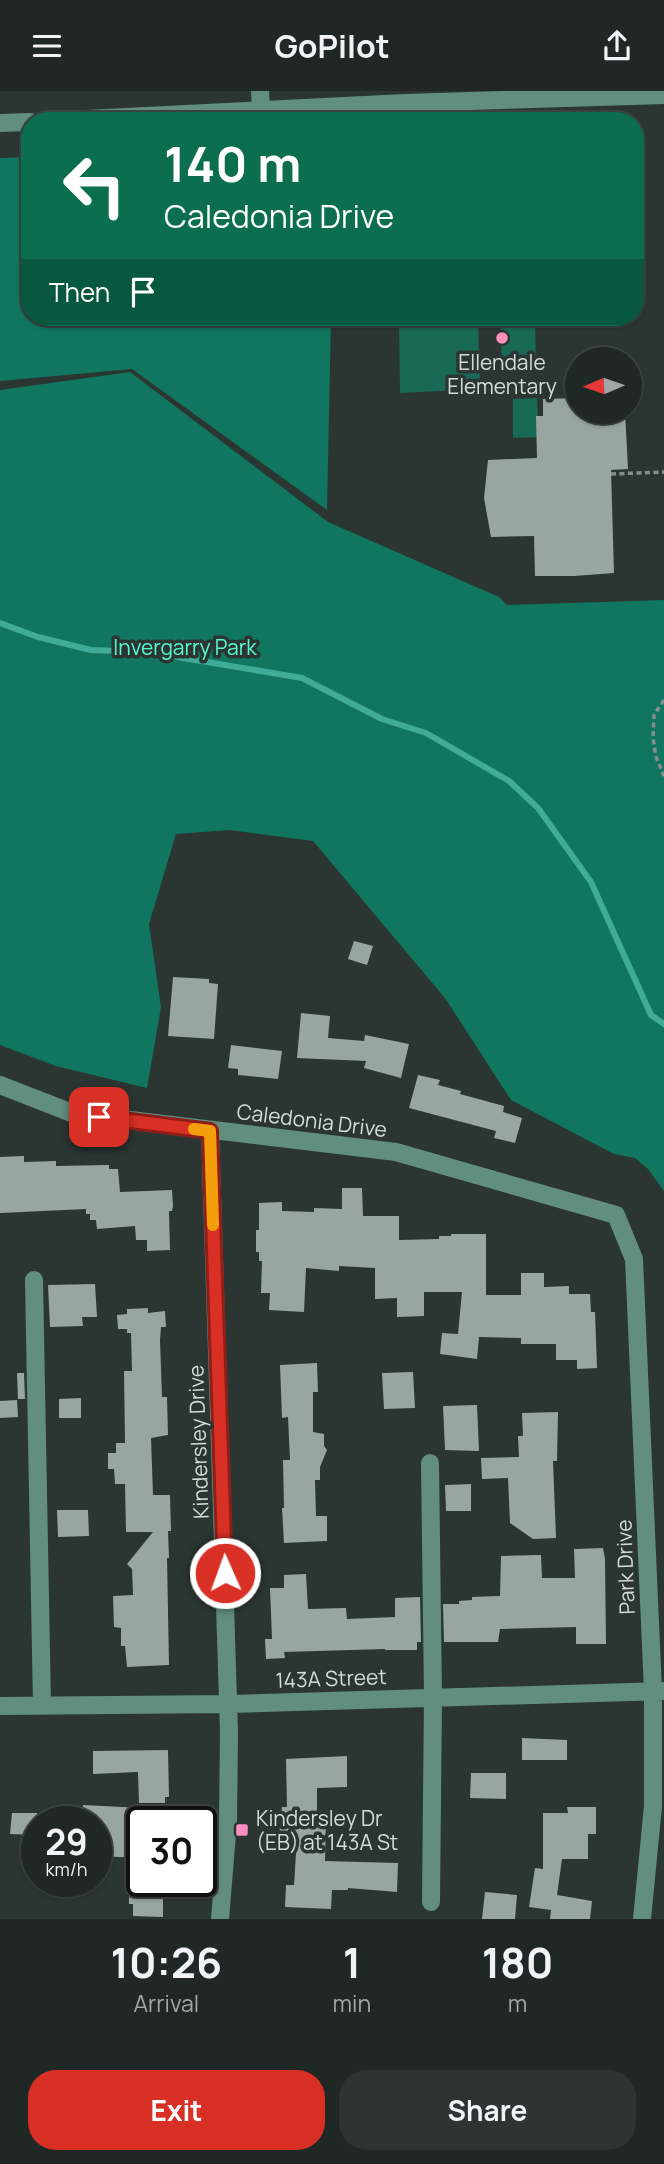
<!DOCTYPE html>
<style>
body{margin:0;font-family:Manrope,sans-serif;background:#2d3432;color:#f1f3f6;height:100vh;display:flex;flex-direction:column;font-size:26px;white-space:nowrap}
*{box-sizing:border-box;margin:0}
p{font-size:23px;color:#a2a6a7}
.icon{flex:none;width:38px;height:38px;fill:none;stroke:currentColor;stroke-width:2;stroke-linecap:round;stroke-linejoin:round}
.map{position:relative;height:1828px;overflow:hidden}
.side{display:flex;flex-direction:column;background:#202826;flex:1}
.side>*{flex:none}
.top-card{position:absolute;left:21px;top:21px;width:623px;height:214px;border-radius:28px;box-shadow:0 2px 5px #0004,0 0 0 2px #3d4443;background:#0b6e4f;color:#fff;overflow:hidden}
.needle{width:46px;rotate:268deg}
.buttons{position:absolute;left:565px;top:256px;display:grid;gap:14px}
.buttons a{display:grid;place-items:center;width:77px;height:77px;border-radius:50%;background:#202826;box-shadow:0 2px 5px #0004,0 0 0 2px #3d4443;font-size:35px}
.speed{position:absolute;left:21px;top:1715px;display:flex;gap:14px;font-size:35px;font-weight:700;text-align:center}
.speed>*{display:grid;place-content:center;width:91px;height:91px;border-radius:50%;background:#202826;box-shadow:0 2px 5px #0004,0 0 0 2px #3d4443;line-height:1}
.speed small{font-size:18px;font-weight:400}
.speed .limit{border:4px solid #111;border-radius:10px;background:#fff;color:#111}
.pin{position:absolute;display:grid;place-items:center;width:60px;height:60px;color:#fff;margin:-30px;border-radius:14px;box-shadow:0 4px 10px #0006}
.me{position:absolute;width:77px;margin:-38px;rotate:358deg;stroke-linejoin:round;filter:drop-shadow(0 0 5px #0008)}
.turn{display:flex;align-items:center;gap:24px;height:147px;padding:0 28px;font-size:32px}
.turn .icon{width:91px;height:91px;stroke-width:2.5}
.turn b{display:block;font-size:49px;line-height:60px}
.then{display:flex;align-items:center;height:66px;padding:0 28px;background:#0003;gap:14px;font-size:26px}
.eta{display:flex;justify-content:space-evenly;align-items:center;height:119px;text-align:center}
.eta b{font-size:42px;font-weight:700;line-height:49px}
.action{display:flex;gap:14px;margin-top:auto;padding:14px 28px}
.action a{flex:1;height:80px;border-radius:28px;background:#d93025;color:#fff;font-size:28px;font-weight:700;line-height:80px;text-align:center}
.action a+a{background:#2d3432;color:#f1f3f6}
header{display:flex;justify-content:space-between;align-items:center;height:91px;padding:0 28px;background:#202826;font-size:32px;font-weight:700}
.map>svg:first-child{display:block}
</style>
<header><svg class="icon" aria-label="menu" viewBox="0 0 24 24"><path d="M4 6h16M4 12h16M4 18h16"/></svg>GoPilot<svg class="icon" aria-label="share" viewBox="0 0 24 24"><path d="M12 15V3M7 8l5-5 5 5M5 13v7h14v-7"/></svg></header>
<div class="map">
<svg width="664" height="1828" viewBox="0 0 664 1828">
<rect width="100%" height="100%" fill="#2b3633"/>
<path fill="#186956" d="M635 53H640L645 164 635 165Z
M399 226H478L480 298 400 302Z
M500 226H535L536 273 502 275Z
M537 307 539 346 513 347V308Z"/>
<path fill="#107660" d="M30 66V226H331L327 419 132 278 0 290V67Z
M130 281 328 431 499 506 507 514 664 509V1100L648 1078 635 1067 614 1063 511 1009 445 907 313 750 230 739 176 743 149 833 161 916 147 997 56 975 0 954V299Z"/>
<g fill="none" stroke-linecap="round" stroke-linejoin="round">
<path stroke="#40ac98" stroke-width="6" d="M0 532 38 546 91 559 148 561 302 587 382 628 426 642 509 690 538 717 591 791 651 924 664 933"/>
</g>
<path fill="#98a5a1" d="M578 307V320H625L628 378 611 379 614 482 574 485H535L534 445 491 446 484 407 488 369 537 367 536 325H543V308Z
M354 850 373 855 367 874 348 868Z
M173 886 209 888V892L218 893 214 948 168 945Z
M301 922 330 925 328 947 364 950 365 944 409 953 401 987 364 977 366 970 297 967Z
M231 954 282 960 278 988 238 984V978L228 977Z
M418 984 440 989 438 994 461 1000 460 1003 504 1015 503 1021 522 1027 515 1052 494 1047 496 1040 409 1017Z
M24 1065V1071L56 1070V1075L109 1074V1078H118L120 1101 172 1099 173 1115 172 1120H169L170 1159 147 1160V1149H136L135 1135 97 1138 96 1129H90V1123H86V1118L0 1122V1066Z
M342 1097H362L363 1125H399V1149L439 1148V1145H451V1143H486V1204H521V1182H544V1196L569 1195V1203H590L591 1221H595L597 1277 577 1278V1269H556V1253H521V1247L479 1246 477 1268 440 1263 442 1242 458 1243 462 1201H424V1225L397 1226V1207L375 1208V1177L339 1175V1180L306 1177 304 1221 269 1219 270 1202H261L262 1170H259V1161H256V1139H259V1112L282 1111V1120L314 1121V1117L342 1118Z
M95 1193 97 1226H82L83 1235 50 1236 48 1194Z
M148 1217V1222L165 1220 166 1236H161L160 1249 162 1306H167L168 1344 151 1347 153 1404H170L171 1440H168L169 1467H167L169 1574 127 1576 125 1555H121V1537L114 1536 113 1505 133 1504 132 1478 127 1473 153 1441H126L125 1393H115L114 1378H108V1362H116V1352H125L124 1280H132L131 1242H127V1238H118L117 1224 127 1223V1218Z
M317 1272 318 1301H313V1341L324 1343V1355L327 1359 320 1376V1389H315L316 1425H327V1450L284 1452 282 1417H284L283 1369H290L288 1326 282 1327 280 1274Z
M413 1281 415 1317 384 1318 382 1282Z
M17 1282H24L25 1308H18Z
M81 1307V1327H59V1308Z
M17 1309 18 1326 0 1327V1310Z
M477 1314 479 1360 445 1359 443 1315Z
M558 1321 557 1370H553L556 1447 533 1448 510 1432 508 1387 482 1388 481 1367 519 1366 518 1345H523L522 1322Z
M471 1393V1420H446L445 1394Z
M57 1419H88L89 1445 58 1446Z
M603 1457 605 1468 606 1553H576V1536L500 1538 498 1551H444L443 1513H459V1510L472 1509V1506L500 1505 501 1465 541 1464 542 1487H575L574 1458Z
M306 1483 308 1518 346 1517 347 1528 395 1526V1507L420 1506 421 1551H417V1559H385V1558L284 1561 285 1567 266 1568 265 1548H272L270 1497H284V1484Z
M522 1647 567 1649V1669H522Z
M168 1659 169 1706H165V1712H139L138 1681 93 1683V1660Z
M347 1665V1696L317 1697V1729H326L325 1770 398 1772 397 1801 348 1797V1799H332L331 1818 285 1816 286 1794H294L296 1762H281L279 1724H281L282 1716H287L286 1668Z
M471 1682H506V1708L470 1707Z
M83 1714 142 1717 138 1743H142V1767L96 1765V1731H82Z
M567 1716H596V1743H588V1768H562L557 1804 592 1810 590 1828H550L551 1819 529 1816 535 1777 543 1778V1722H568Z
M12 1722H37V1744L10 1743Z
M129 1790H163V1826L133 1825V1813H129Z
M485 1801 517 1804 515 1828H482Z"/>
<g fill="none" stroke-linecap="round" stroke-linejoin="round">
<path stroke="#868f8d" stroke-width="3.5" stroke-dasharray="5 3.5" stroke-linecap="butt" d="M552 226 553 232
M611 383 664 381
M664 609 654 624 653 647 656 666 664 685"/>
<path stroke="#628e80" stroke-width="18" d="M260 0 261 19
M46 30 405 12 664 4
M0 32 30 31
M0 994 72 1022 396 1061 616 1124 634 1168 653 1600V1715L642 1828
M210 1040 229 1641 228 1731 220 1828
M34 1189 42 1614
M430 1372 433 1606 431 1811
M0 1615 229 1613 664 1600"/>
</g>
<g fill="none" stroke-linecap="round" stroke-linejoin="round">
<g stroke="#8d1f18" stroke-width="18">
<path id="route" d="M99 1026 210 1040 225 1482"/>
</g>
<use href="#route" stroke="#d93025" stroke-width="12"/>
<path stroke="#f59e0b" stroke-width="12" d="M194 1038 210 1040 213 1134"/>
</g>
<g fill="#fd8ebf" stroke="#2b3633" stroke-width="2.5">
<circle cx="502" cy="247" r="7"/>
<rect x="235" y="1732" width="14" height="14" rx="3.5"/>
</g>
<g text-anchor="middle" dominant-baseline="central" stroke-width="7" stroke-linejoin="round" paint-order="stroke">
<g font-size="21" fill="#d4dbd9" stroke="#2b3633">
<text x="502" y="271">Ellendale<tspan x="502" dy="24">Elementary</tspan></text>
<text x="256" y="1727" text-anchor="start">Kindersley Dr<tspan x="256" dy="24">(EB) at 143A St</tspan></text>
</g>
<g font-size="21" fill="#55f8d0" stroke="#2b3633">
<text x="185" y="556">Invergarry Park</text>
</g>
<g font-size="21" fill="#d4dbd9" stroke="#2b3633">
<text transform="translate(312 1029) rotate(7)">Caledonia Drive</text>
<text transform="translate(198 1351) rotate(-92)">Kindersley Drive</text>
<text transform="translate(625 1476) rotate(-92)">Park Drive</text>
<text transform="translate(331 1587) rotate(-2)">143A Street</text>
</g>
</g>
</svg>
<div class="buttons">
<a><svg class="needle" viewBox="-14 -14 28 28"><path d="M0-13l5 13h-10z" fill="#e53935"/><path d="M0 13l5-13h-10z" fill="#a2a6a7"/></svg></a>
</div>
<div class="speed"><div>29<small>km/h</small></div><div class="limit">30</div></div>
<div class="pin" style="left:99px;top:1026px;background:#d93025"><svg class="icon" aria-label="arrive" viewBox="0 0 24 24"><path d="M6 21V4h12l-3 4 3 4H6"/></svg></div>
<svg class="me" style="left:225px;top:1482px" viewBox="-20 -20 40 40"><circle r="17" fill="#d93025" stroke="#fff" stroke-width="3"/><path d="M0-11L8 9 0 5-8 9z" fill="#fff"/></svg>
<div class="top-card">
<div class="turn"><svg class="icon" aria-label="left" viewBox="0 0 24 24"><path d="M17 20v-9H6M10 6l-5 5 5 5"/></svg><div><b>140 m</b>Caledonia Drive</div></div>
<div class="then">Then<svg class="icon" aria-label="arrive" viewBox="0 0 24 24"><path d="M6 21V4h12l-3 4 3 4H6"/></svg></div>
</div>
</div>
<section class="side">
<div class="eta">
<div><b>10:26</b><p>Arrival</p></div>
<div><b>1</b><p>min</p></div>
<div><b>180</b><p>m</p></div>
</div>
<div class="action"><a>Exit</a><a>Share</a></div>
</section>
